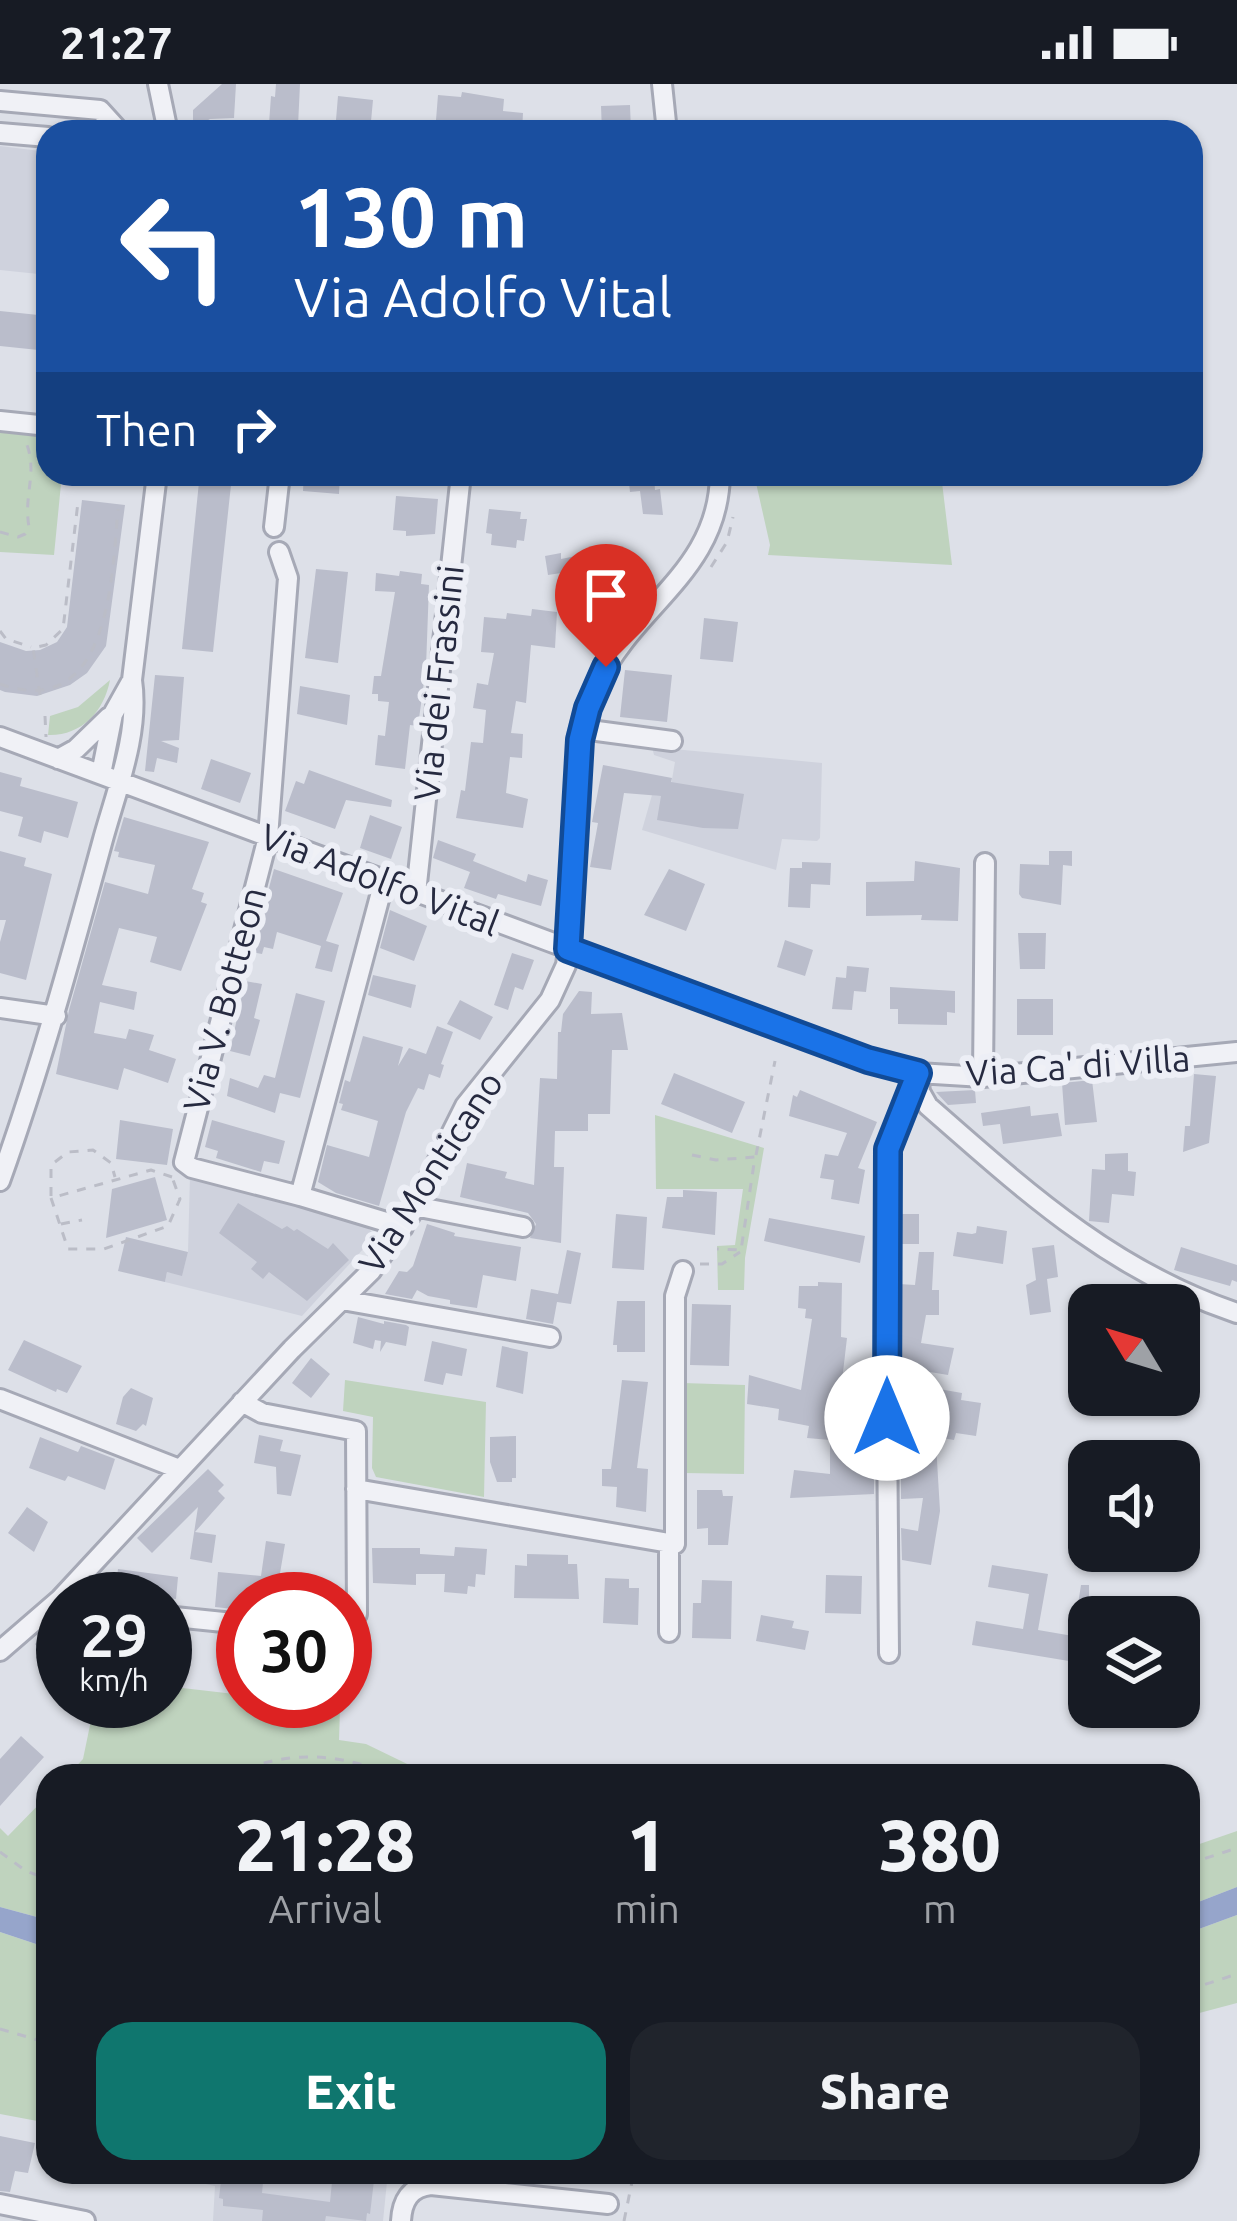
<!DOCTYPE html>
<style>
body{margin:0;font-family:Ubuntu,sans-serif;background:#20242c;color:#f1f3f6;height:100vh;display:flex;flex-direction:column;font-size:45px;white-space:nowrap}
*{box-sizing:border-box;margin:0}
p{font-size:39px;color:#9ea1a6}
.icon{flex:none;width:66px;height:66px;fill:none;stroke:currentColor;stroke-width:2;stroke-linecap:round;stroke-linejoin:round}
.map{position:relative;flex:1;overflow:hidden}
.side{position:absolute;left:36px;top:1680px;width:1164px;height:420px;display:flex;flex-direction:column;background:#171b24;border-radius:36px;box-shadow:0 3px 9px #0004}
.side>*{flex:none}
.guide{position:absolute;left:36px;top:36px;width:1167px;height:366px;border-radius:36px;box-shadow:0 3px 9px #0004;background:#1a4fa0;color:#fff;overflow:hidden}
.needle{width:78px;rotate:308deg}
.controls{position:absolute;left:1068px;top:1200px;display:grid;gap:24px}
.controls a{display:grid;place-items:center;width:132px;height:132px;border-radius:24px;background:#171b24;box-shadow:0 3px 9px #0004;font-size:60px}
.speed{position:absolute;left:36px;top:1488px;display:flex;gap:24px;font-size:60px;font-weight:700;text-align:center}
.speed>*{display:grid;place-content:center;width:156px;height:156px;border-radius:50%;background:#171b24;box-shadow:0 3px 9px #0004;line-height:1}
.speed small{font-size:30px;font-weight:400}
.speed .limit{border:18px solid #d22;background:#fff;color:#111}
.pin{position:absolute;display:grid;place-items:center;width:102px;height:102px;color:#fff;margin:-123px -51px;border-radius:50% 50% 50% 0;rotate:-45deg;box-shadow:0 0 12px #0007}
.pin .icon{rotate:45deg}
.me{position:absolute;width:132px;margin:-66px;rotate:0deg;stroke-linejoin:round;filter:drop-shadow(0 0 9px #0008)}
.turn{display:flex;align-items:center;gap:42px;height:252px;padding:0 60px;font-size:54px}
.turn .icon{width:156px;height:156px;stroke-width:2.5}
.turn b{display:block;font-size:84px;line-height:102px}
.then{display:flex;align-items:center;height:114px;padding:0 60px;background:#0003;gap:24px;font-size:45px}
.eta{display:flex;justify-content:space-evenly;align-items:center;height:204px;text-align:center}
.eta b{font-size:72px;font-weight:800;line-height:84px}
.action{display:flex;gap:24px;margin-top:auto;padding:24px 60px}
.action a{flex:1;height:138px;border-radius:36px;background:#0f766e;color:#fff;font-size:48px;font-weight:800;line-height:138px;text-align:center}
.action a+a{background:#20242c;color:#f1f3f6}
.status{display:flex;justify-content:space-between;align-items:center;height:84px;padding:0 60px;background:#171b24;direction:ltr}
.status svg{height:33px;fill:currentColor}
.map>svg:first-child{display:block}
</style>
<div class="status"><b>21:27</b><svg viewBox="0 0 49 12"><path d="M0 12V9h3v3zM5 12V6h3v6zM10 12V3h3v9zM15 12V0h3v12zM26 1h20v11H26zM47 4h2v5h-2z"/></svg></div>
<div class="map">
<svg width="1237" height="2137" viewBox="0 0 1237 2137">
<rect width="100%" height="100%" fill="#dde0e8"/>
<path fill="#cfd2dd" d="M0 62 48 68V191L0 186Z
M652 663 822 679 820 754 817 757 782 755 776 786 642 746 652 711 669 713 675 678 654 671Z
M190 1091 365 1142 376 1151 302 1232 165 1198 167 1188 182 1191 188 1168Z
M149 2088H388L383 2137H213L215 2102Z
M406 2088H534L531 2103Z"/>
<path fill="#bfd3be" d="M0 345 48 351V390H62L54 471 0 468Z
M754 390H941L952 481 768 471 770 461Z
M110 596C104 628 81 652 48 651L50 632 78 623Z
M655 1031 764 1064 745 1174 744 1206H718L717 1162 735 1161 743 1105H656Z
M345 1296 486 1318 484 1413 376 1393 372 1384 373 1333 343 1327Z
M683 1299 745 1301 744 1390 684 1389Z
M165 1602 243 1611V1617H287L340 1624 339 1656 366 1660 432 1692H67L83 1675 95 1617H165Z
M48 1711V1836L0 1823V1744L8 1752Z
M1237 1747V1803L1188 1822V1764Z
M1237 1831V1919L1188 1932V1849Z
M0 1848 48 1864V2039L0 2030Z"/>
<path fill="#96a5cb" d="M1237 1803V1831L1188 1849V1822Z
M0 1823 48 1836V1864L0 1848Z"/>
<path fill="#babdcb" d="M222 0H236L234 34 210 35 201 40 193 36V26Z
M276 0H300L298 42 269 40 271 12 275 13Z
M462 8 504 15 503 27 523 29 522 48H449L450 37 436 36 438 11 461 13Z
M338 12 373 16 370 48H335Z
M630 21 631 48H602L601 22Z
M0 227 48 232V267L0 262Z
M304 390H340L339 410 303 407Z
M628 390H654L655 406 660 405 663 431 643 430 640 407 630 408Z
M199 398 231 401 213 568 182 565Z
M396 412 438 415 435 450 406 452V447L393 446Z
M82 416 125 421 106 562 87 589 70 601 37 612 5 608 0 606V558L26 567 40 566 57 558 67 543Z
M489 425 521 428 520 435H527L524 457 517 456 516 464 491 461 492 450 486 449Z
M606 466 608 476 617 474 622 498 593 504 581 486 548 491 545 472 561 469V475Z
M316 485 348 488 338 579 305 574Z
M400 487 422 490 421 500 429 501 426 583 418 642 410 641 405 685 375 681 378 651 385 652 389 618 378 617V610H372L374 592H381L395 508 375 507 376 489 399 492Z
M532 525 557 528 555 564 531 561 526 619 516 617 511 649 523 650 522 674 510 673 506 709 528 715 523 744 456 734 461 706 465 707 471 658 483 659 486 626 473 624 477 599 488 601 494 569 481 568 484 533 506 535 507 529 531 532Z
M704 534 738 538 733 578 700 575Z
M625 586 672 591 667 638 620 633Z
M155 591 184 593 179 656 161 657 179 664 177 679 157 674 154 688 145 687Z
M300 602 350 611 347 641 297 630Z
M211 675 251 689 240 719 201 705Z
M603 681 672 694 671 698 744 710 738 745 703 744 657 736 661 712 624 709 611 786 590 783 598 739 592 738Z
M309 686 392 716 391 723 346 716 335 745 285 727 296 697 304 700Z
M0 688 22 694 20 702 78 718 68 754 44 747 41 759 18 752 23 733 0 727Z
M370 731 402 743 391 775 360 764Z
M124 733 209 758 192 805 204 809 201 818 207 820 181 887 150 878 157 853 119 844 102 901 137 908 134 926 100 918 94 949 126 955 129 945 154 951 149 966 176 975 168 999 124 984 118 1006 56 990 69 926 105 798 148 810 155 781 118 773 119 768 114 767Z
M438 756 476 770 473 777 526 798 528 790 548 796 541 822 498 810 496 815 464 804 470 788 433 774Z
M0 767 26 774 24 782 52 790 26 896 0 889V858L6 836H0Z
M1049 767H1072V782L1063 781 1061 821 1022 814 1019 810 1020 780 1049 781Z
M915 777 960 784 958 837 921 836 922 831 866 832V798L914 797Z
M802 778 831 779 830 801 811 800 810 824 788 823 790 784H802Z
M274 785 343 809 326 857 339 861 332 888 315 884 321 862 277 848 273 865 264 863 262 870 252 868Z
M669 785 705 800 686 847 644 831Z
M390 826 427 842 414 877 380 864Z
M1018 849H1046L1045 885H1020Z
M785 856 813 866 805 892 777 883Z
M512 869 534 876 523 906 515 903 508 926 494 921Z
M847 882 869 884 866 908 854 907 852 926 832 925 836 893 846 894Z
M373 891 416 901 411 924 368 911Z
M245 897 262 900 254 934 260 936 250 972 230 967Z
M890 903 955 907V929L947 928V941L898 940V925H890Z
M579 907 592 908 591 930 622 929 628 966H612L610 1030H588V1047H555L554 1083H564L561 1159 530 1154 536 1140 528 1129 460 1113 467 1079 507 1088 505 1094 534 1101 540 994 557 995 558 948H561L563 930Z
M296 909 325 917 300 1014 280 1009 275 1029 227 1012 230 994 258 1004 264 991 275 994Z
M1017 915H1053V951H1017Z
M460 916 493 933 480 956 447 940Z
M437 942 453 948 441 980 444 981 440 994 429 990 424 1006 418 1004 406 1028 379 1122 336 1109 318 1098 327 1061 369 1073 378 1037 341 1026 343 1020 339 1019 345 996 350 998 363 952 403 963 398 982 409 964 426 970Z
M674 989 745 1018 732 1049 661 1020Z
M1194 990 1216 992 1209 1059 1183 1068 1185 1042H1190Z
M1092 996 1097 1038 1065 1041 1062 999Z
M800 1006 877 1038 858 1084 865 1086 859 1120 831 1115 834 1096 820 1094 825 1070 838 1072 847 1049 789 1032 793 1011 797 1013Z
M975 1006 976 1019 948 1021 936 1008Z
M1030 1022 1031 1032 1058 1029 1062 1052 1003 1060 1000 1040 983 1042 981 1029Z
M120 1036 173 1045 167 1081 116 1075Z
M212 1036 285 1057 279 1080 264 1077 261 1088 216 1074 218 1067 205 1063Z
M1128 1069V1087L1136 1088 1134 1112 1112 1110 1109 1139 1089 1137 1092 1085 1105 1086V1070Z
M155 1093 167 1136 106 1154 112 1105Z
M683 1106 717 1108 715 1151 662 1144 667 1113H683Z
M238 1119 282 1145 287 1142 294 1147 297 1145 328 1165 333 1159 349 1176 307 1217 269 1188 263 1195 251 1185 257 1178 219 1149Z
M616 1130 647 1133 644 1186 612 1184Z
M900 1130H919V1160H901Z
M769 1134 865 1152 860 1179 764 1157Z
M427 1140 455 1149 454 1152 521 1163 516 1197 483 1191 477 1224 450 1220V1216L428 1212 417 1206 412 1215 385 1210 399 1187 407 1188 413 1182Z
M977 1142 1007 1147 1003 1180 953 1172 957 1148 972 1150 976 1149Z
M126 1153 188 1168 182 1192 167 1188 165 1198 118 1187Z
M1054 1161 1058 1193 1047 1195 1051 1228 1030 1231 1026 1201 1036 1196 1032 1164Z
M1181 1163 1237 1181V1198L1232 1196 1230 1202 1174 1186Z
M567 1166 581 1169 571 1220 557 1218 553 1240 526 1235 531 1205 558 1210Z
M919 1168H934L932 1206H939V1231H926L921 1259 954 1264 948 1291 900 1283 899 1200 915 1201Z
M818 1198 842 1199 841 1253 847 1254 841 1305 861 1307 854 1373H874V1410L790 1414 794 1386 830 1390V1356L807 1354 809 1342 778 1336 779 1325 747 1320 749 1291 801 1306 812 1235 805 1234 806 1225 798 1224 799 1202H818Z
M1116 1200 1124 1204 1157 1221H1105Z
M617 1217H645V1268H617V1261H613Z
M692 1220 731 1221 729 1282 690 1281Z
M358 1233 384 1240V1237L406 1241 409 1243 406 1262 386 1258 380 1268 381 1257 375 1256 373 1265 353 1259Z
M24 1256 82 1282 67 1309 57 1305 56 1308 8 1286Z
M432 1257 467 1265 462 1292 446 1289 443 1301 424 1297Z
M502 1262 528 1268 523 1310 496 1303Z
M311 1274 330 1290 311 1314 292 1299Z
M622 1296 648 1298 637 1384 648 1385 646 1428 616 1423 617 1403 602 1402V1385H611Z
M131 1304 153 1314 146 1342 143 1340 136 1347 116 1340 123 1313Z
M933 1304 962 1309 961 1316 981 1319 976 1352 956 1349 954 1356 925 1351Z
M259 1351 283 1356 280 1367 301 1371 291 1412 277 1410 276 1383 254 1379Z
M516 1352V1394H512V1398H497L490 1378V1353Z
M40 1353 78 1368 81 1362 115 1375 105 1406 68 1392 65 1397 29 1384Z
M936 1360 940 1427 931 1481 902 1476 901 1444 918 1447 923 1414 901 1415V1361Z
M208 1385 224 1401 218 1407 225 1414 195 1448 216 1451 212 1479 190 1475 198 1423 152 1469 137 1454Z
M697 1406H722L723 1412H733L728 1461H708V1444L697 1445Z
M27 1423 48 1438 34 1468 8 1449Z
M266 1457 285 1460 279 1495 305 1497 304 1515H243V1526L215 1523 218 1488 261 1492Z
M455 1463 487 1465 485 1491 476 1490 475 1503 468 1502 467 1510 444 1508 445 1490H416V1501L373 1499 372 1464H420V1470L454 1472Z
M527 1470 568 1471V1480H577L579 1515 514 1514 515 1481 527 1482Z
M992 1481 1048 1490 1038 1546 1073 1552 1081 1501H1089V1513L1105 1515 1102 1533H1089L1087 1580 972 1561 976 1537 1023 1545 1029 1510 988 1503Z
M118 1485 178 1493 176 1515 146 1512V1515H114Z
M826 1491 862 1492 861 1530 825 1529Z
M605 1494 629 1495V1504H639L638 1541 603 1539Z
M702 1496 732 1497 731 1555 692 1554 693 1519H701Z
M761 1531 794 1537 792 1544 809 1547 805 1566 756 1557Z
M63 1534V1571L53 1580 35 1560Z
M170 1557 189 1559 184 1598 165 1595V1560L170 1561Z
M21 1652 44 1673 0 1722V1675Z
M0 2052 35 2059 28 2089 15 2087 10 2108 0 2107Z
M222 2088H264L262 2109 330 2118 333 2088H375L370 2130 367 2129 366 2137 326 2132 325 2137H262L263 2126 223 2122V2115L219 2114Z"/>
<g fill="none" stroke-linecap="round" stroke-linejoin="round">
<g stroke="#a6a9b6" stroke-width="24">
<path id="minor" d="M158 0 168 48
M662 0 667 48
M0 17 100 26 120 48
M0 49 48 53
M0 337 48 342
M274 443 280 390
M279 468 288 494 268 753 184 1078 192 1084 300 1112 384 797
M582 645 672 657
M0 653 868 976 918 989 983 993 1237 968
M58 675 76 665 109 633
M101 690 113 630 132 596 157 390
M416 809 461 390
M0 924 56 932
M918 989 920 1008 928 1022C1025 1107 1112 1187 1237 1229
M983 993 985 779
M0 1097C40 985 71 873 102 759 116 707 140 650 132 596
M300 1112 403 1143
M414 1122 523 1143
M342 1216 550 1253
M0 1315 179 1385
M242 1318 262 1329 356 1347 357 1530
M356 1405 675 1460V1212L683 1187
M165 1532 243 1540
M669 1548V1459
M0 1567 60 1515 292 1265 371 1187 411 1130 465 1022 550 916 566 881 568 865C570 828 573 791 575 754 577 702 575 649 597 600 635 520 719 487 720 390
M889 1569 885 1100C888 1059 899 1025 918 989
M0 2120 85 2137
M401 2137C402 2117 410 2103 431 2101L608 2120"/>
</g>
<path stroke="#bbbdc7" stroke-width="3" stroke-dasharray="9 9" stroke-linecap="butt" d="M0 448 18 453 25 450 29 443C23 410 39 387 25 356
M711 483 727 458 733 433
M0 547 6 555 31 563
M0 600C110 639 112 492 118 425
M40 611 33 564 46 561 63 545 78 418
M45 632 46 653
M692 1071 716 1076 755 1073 741 1166 717 1165
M756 1071 775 977
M172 1093 151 1086 51 1114 68 1165H104L168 1142 180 1115 172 1093
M51 1112V1081L68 1068 93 1066 111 1079 115 1093
M61 1140 82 1136
M700 1180H722L740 1168
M230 1692C283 1666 337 1667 392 1692
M0 1768 26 1787 48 1795
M1188 1780 1237 1764
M1188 1906 1237 1890
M0 1945 48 1959
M624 2137 634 2088"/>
<use href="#minor" stroke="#f0f1f6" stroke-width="18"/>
</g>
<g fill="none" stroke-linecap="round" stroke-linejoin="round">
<g stroke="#114b97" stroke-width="30">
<path id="route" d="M606 583 588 624 580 656 568 865 868 976 918 989 888 1065 887 1334"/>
</g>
<use href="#route" stroke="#1a73e8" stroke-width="21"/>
</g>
<g text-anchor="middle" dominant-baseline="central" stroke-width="12" stroke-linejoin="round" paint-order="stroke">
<g font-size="36" fill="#262a40" stroke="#edeff6">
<text transform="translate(438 599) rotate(-84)">Via dei Frassini</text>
<text transform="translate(380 795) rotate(21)">Via Adolfo Vital</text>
<text transform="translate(224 915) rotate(-75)">Via V. Botteon</text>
<text transform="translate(1078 981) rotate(-4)">Via Ca' di Villa</text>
<text transform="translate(430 1088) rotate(-57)">Via Monticano</text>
</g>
</g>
</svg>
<div class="controls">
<a><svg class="needle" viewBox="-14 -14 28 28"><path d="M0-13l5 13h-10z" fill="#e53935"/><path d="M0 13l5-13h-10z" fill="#9ea1a6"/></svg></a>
<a><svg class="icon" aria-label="sound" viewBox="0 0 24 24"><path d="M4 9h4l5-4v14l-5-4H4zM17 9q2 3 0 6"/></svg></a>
<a><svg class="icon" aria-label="layers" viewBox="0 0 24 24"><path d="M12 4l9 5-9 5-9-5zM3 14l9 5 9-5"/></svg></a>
</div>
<div class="speed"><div>29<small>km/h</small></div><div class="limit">30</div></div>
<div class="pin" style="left:606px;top:583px;background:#d93025"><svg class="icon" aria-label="arrive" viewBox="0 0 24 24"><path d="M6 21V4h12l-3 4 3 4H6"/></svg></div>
<svg class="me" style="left:887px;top:1334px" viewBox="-20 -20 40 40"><circle r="19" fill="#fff"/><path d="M0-13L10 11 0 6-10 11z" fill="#1a73e8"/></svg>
<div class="guide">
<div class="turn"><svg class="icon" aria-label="left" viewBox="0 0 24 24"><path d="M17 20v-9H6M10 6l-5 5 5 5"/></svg><div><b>130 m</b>Via Adolfo Vital</div></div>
<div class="then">Then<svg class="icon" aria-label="right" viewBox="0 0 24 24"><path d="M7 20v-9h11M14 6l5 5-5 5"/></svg></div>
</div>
<section class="side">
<div class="eta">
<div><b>21:28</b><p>Arrival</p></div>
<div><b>1</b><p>min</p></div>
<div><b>380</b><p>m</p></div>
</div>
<div class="action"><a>Exit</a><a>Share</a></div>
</section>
</div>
